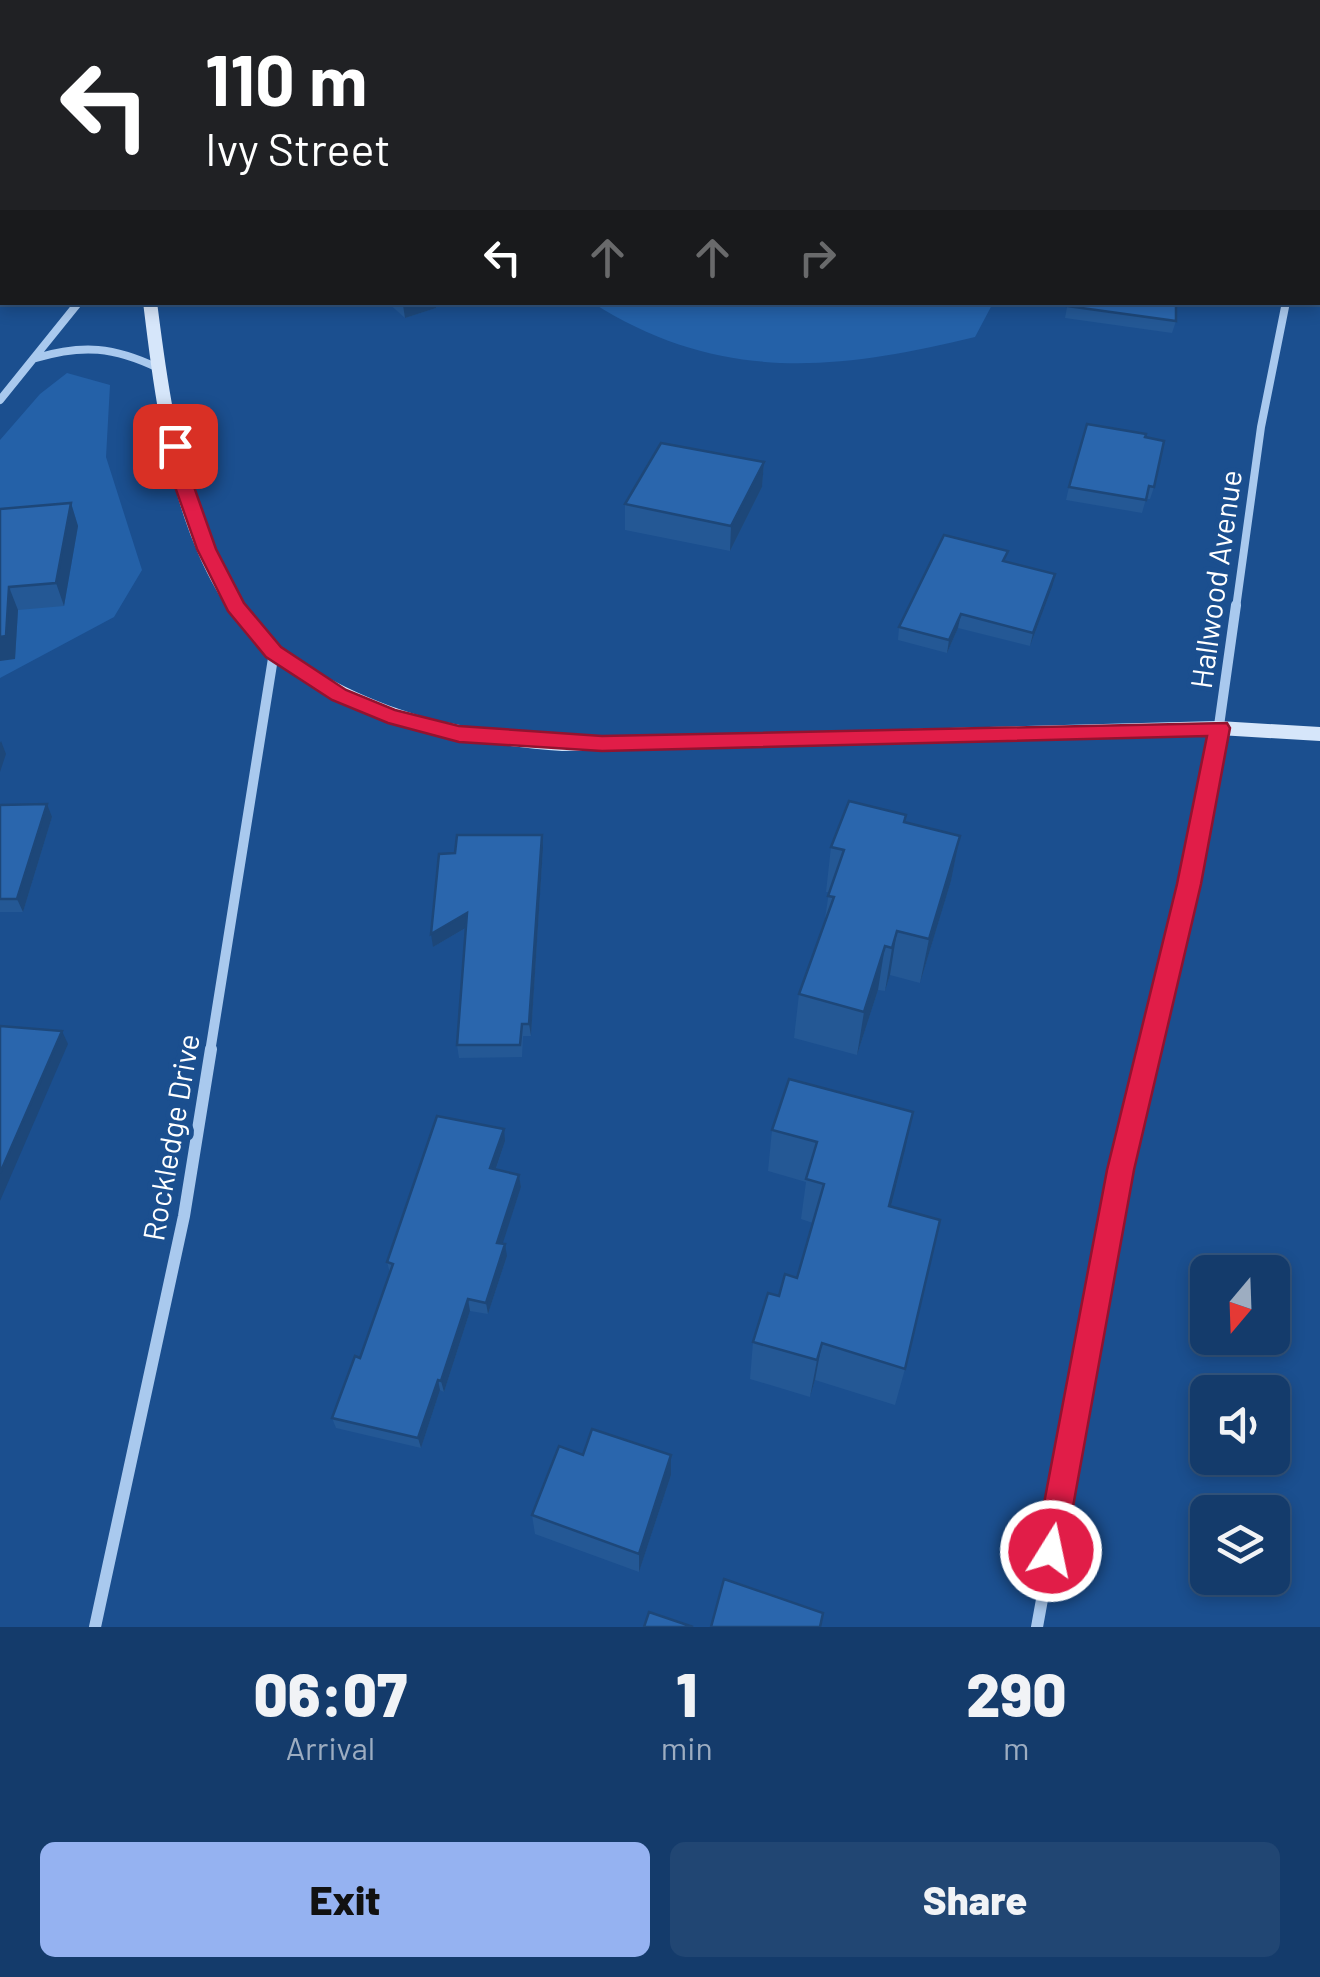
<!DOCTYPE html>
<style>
body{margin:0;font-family:Barlow,sans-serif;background:#214673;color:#f1f3f6;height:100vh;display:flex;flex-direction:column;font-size:38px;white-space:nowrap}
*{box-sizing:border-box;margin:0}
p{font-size:32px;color:#9dadc1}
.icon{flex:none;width:55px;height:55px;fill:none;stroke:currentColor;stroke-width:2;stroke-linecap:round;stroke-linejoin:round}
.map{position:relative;height:1627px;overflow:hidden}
.details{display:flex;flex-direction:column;background:#143b6b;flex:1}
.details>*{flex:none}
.guide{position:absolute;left:0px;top:0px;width:1320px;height:305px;box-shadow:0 5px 15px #0003,0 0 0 2px #33557e;background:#202124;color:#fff;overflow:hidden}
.needle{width:65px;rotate:199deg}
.buttons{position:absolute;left:1190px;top:1255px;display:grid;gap:20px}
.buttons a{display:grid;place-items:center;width:100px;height:100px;border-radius:15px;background:#143b6b;box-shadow:0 5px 15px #0003,0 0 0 2px #33557e;font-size:50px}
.pin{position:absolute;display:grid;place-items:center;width:85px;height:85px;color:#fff;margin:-42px;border-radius:20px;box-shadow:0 5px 15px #0006}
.me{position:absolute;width:110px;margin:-55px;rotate:10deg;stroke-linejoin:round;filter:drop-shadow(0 0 8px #0008)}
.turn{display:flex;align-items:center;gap:35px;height:210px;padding:0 40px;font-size:45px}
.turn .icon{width:130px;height:130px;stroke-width:2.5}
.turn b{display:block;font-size:70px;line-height:85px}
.lanes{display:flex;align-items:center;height:95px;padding:0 40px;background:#0003;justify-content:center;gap:50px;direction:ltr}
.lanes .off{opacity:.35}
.eta{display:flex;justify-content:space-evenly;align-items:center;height:170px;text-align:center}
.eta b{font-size:60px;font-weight:800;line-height:70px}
.action{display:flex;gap:20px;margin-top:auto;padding:20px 40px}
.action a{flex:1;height:115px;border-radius:15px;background:#95b2f1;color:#111;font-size:40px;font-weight:800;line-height:115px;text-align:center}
.action a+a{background:#214673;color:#f1f3f6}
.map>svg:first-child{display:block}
</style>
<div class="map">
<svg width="1320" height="1627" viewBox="0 0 1320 1627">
<rect width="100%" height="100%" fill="#1b4f8f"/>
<path fill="#2461a8" d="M593 303H993L975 337C836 371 719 383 593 303Z
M67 373 110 385 106 457 142 570 114 617 0 678V440L40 394Z"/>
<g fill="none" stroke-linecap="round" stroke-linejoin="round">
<path stroke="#a9c9ee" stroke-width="8" d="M36 358C83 344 114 347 158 368
M0 400 79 302
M1236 608 1261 427 1286 302"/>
<path stroke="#a9c9ee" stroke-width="10" d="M210 1052 274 652
M1148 1052 1215 754 1236 605"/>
<path stroke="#a9c9ee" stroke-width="12" d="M95 1627 184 1216 211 1049
M1037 1627 1120 1170 1149 1049"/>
<path fill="#d6e6fa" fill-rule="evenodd" d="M40 0H51L52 2H42Z
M143 302H157C172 416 191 568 282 649 297 662 316 672 334 681 410 721 477 731 562 738L1219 721 1320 727V741L1219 735 562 751C475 745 397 730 320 689 302 680 282 670 268 657 175 568 158 423 143 302Z"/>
</g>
<path fill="#245895" d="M387 302H436V308L405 318Z
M1068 302 1176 321 1172 333 1065 318Z
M1145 437 1154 487 1150 499H1146L1142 513 1066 500 1069 487Z
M764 462 762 487 730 551 625 530V504Z
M71 503 78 526 64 606 18 610 15 659 0 509Z
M1006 562 1052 587 1030 646 958 628 947 653 898 640 899 627Z
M0 805 52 817 23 912H0Z
M905 823 960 836 951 881 920 983 890 975 885 991 878 990 857 1055 794 1038 799 994 824 925 829 892H826L831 847Z
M542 835 543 848 531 1036H523L522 1057 459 1058 457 1045 466 928 433 947 455 853Z
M772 1130 904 1154 891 1206 905 1369 895 1405 815 1380 810 1397 750 1379 753 1342 779 1296 797 1278 813 1223 801 1219 806 1182 768 1171Z
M505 1141 496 1169 519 1175 521 1187 502 1244 507 1256 488 1314 470 1311 444 1392 440 1390 421 1448 336 1428 332 1418 360 1358 390 1273 387 1262Z
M583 1455 671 1475 639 1572 535 1534 532 1515Z"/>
<path fill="#1d4779" d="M412 302H436V308L405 318 403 305Z
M764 462 762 487 730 551 731 526Z
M71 503 78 526 64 606 56 583Z
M1055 574 1052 587 1030 646 1033 633Z
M9 587 18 610 15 659 0 661V637Z
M961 614 958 628 947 653 949 640Z
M1 741 6 754 0 772V743Z
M47 804 52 817 23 912 17 899Z
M542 835 543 848 531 1036 529 1024Z
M960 836 951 881 920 983 929 939Z
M467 913 469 926 433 947 431 934Z
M897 931 890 975 885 991 892 948Z
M885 946 878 990 857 1055 864 1012Z
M62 1031 68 1044 0 1201V1173Z
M913 1112 904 1154 881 1246 889 1206Z
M504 1129 505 1141 492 1180 490 1168Z
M519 1175 521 1187 499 1255 497 1243Z
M505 1244 507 1256 488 1314 486 1303Z
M468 1299 470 1311 444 1392 441 1381Z
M822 1343 815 1380 810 1397 817 1360Z
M438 1380 440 1390 421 1448 418 1438Z
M671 1455V1475L639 1572V1554Z"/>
<path fill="#2a66ad" stroke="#1d4779" stroke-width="2.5" d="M1047 0H1156L1155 2H1045Z
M1068 302H1176V321L1067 306Z
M1087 424 1146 434 1145 437 1164 441 1154 487 1149 486 1146 500 1069 487Z
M661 443 764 462 731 526 625 504Z
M71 503 56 583 9 587 6 636 0 637V509Z
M944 535 1008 551 1003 561 1055 574 1033 633 961 614 949 640 899 627Z
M849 801 906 815 904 822 960 836 929 939 897 931 892 948 885 946 864 1012 799 994 834 897 828 896 844 850 831 847Z
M47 804 17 899H0V805Z
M457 835H542L529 1024H522L520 1045H457L467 913 431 934 439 854 455 853Z
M0 1026 62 1031 0 1173Z
M789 1079 913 1112 889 1206 940 1220 905 1369 822 1343 817 1360 753 1342 768 1293 779 1296 785 1274 797 1278 824 1184 806 1179 817 1142 772 1130Z
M437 1116 504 1129 490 1168 519 1175 497 1243 505 1244 486 1303 468 1299 441 1381 438 1380 418 1438 332 1418 355 1356 360 1358 393 1264 387 1262Z
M592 1429 671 1455 639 1554 532 1515 559 1446 583 1455Z
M724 1579 823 1613 820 1627H711Z
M649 1612 693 1627H644Z"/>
<path fill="#e11d48" stroke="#92132f" stroke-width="2.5" d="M175 440 184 446 193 484 216 549 244 603 281 647 346 690 395 710 459 726 602 736 1227 723 1230 728 1201 884 1134 1170 1063 1562 1051 1567 1039 1562 1035 1551 1107 1170 1177 884 1207 736 602 751 459 742 388 723 332 700 266 657 228 611 197 549 174 484 166 446Z"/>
<g text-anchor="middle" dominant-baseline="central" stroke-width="10" stroke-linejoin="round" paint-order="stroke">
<g font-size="30" fill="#fff" stroke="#1b4f8f">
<text transform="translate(1215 579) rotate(-82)">Hallwood Avenue</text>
<text transform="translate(170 1137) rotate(-80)">Rockledge Drive</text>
</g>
</g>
</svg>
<div class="buttons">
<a><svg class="needle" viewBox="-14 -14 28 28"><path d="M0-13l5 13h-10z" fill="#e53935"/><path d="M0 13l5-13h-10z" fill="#9dadc1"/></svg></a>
<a><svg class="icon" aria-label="sound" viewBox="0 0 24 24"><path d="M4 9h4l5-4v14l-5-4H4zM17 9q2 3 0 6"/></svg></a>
<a><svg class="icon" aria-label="layers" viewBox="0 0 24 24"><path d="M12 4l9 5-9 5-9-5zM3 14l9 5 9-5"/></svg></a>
</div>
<div class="pin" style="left:175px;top:446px;background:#d93025"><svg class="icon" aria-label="arrive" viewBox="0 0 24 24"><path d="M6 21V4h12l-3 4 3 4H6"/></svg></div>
<svg class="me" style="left:1051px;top:1551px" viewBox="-20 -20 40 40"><circle r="17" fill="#e11d48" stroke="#fff" stroke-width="3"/><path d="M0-11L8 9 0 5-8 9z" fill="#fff"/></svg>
<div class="guide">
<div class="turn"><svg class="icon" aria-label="left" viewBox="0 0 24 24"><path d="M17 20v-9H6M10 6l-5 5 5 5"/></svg><div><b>110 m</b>Ivy Street</div></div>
<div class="lanes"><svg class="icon" aria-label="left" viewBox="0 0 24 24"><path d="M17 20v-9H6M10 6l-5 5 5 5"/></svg><svg class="icon off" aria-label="ahead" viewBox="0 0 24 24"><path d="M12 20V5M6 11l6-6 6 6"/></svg><svg class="icon off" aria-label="ahead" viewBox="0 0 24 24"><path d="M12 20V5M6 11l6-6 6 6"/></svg><svg class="icon off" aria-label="right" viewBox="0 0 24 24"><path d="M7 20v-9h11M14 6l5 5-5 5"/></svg></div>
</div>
</div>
<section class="details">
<div class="eta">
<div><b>06:07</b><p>Arrival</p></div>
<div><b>1</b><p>min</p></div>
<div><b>290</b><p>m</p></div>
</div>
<div class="action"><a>Exit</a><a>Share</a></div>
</section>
